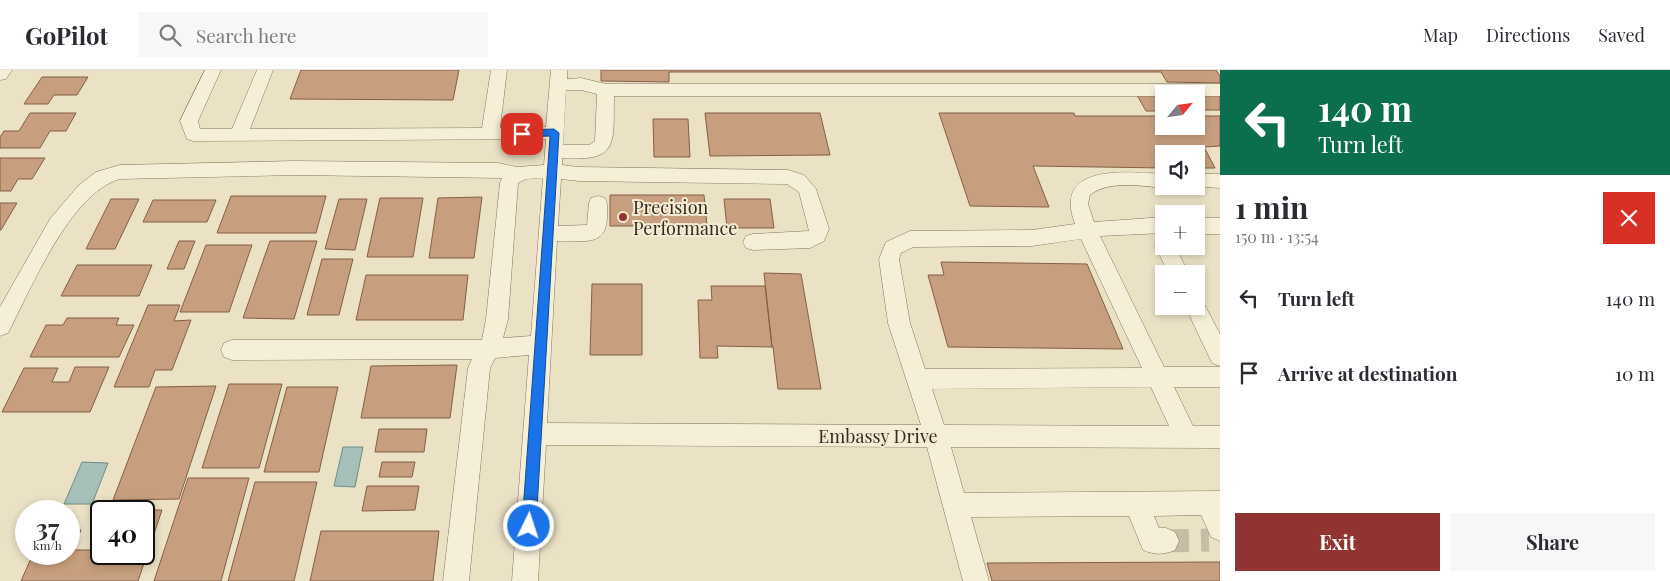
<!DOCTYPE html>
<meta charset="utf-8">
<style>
body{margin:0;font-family:"Playfair Display",serif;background:#f7f7f7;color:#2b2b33;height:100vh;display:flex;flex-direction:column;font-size:19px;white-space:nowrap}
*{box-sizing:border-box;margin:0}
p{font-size:16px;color:#7c7c81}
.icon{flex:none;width:28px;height:28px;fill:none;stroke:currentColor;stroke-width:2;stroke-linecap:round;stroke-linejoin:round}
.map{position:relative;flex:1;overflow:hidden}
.panel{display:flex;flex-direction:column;background:#fff;width:450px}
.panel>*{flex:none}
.top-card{background:#0b6e4f;color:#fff;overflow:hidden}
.needle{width:32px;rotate:61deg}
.tools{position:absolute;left:1155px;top:15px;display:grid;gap:10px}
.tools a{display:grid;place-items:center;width:50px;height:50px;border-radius:0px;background:#fff;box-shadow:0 2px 8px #0003;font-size:25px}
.speed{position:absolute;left:15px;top:430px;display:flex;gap:10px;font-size:25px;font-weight:700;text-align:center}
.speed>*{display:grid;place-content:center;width:65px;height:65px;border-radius:50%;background:#fff;box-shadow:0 2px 8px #0003;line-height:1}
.speed small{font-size:12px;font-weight:400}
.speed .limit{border:2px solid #111;border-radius:8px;background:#fff;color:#111}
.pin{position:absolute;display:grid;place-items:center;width:42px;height:42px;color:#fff;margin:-21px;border-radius:10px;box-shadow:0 2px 8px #0006}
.me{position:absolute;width:55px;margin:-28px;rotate:4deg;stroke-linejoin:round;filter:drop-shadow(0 0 4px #0008)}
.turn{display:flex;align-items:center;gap:18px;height:105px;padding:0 15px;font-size:22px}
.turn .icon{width:65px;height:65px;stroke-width:2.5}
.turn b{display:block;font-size:35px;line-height:42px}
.round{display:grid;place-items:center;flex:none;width:52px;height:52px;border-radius:0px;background:#f7f7f7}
.head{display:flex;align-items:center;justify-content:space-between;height:85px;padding:0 15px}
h1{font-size:30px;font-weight:700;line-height:38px}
.primary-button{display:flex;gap:10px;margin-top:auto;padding:10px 15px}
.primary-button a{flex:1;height:58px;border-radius:0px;background:#903331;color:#fff;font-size:20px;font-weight:700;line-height:58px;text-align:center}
.primary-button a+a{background:#f7f7f7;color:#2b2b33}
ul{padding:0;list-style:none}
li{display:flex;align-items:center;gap:15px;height:75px;padding:0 15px}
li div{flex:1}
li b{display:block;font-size:19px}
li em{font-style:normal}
header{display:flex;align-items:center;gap:30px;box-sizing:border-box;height:70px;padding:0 25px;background:#fff;border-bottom:1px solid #e1e1e2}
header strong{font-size:24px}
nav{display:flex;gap:28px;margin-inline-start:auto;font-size:18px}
.search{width:350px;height:45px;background:#f7f7f7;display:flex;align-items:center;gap:12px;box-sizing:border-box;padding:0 18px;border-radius:0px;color:#7c7c81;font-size:19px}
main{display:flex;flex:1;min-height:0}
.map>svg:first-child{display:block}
</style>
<header>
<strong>GoPilot</strong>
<div class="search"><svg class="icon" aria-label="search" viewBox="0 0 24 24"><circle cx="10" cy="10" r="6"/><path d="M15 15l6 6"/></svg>Search here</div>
<nav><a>Map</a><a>Directions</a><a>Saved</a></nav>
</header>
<main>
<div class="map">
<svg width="1220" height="511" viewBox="0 0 1220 511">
<rect width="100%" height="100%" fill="#ebe1c5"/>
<path fill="#a7bfb9" stroke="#6e8d86" d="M343 377H363L355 417 334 416Z
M82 392 108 393 92 434H64Z"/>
<path fill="#c79f7e" stroke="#835f44" d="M301 0H459L453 30 290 29Z
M601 0H1216L1220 6V13L1167 12 1161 2H669V12L601 11Z
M42 7H88L77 25H54L48 34H24Z
M1220 24V40H1196V25Z
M1137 25H1164V41H1146Z
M30 43H76L66 61H50L40 78H0V67L4 61H19Z
M705 43H820L830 85 710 86Z
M939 43H1074L1075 46H1164V56H1196V46H1220V76L1204 77 1215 98H1196V84H1164V98L1033 96 1049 137 970 136Z
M653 49H688L690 87H654Z
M0 88H45L32 109H18L11 121H0Z
M610 125H704L707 156H610Z
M231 126H326L316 163H217Z
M482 127 474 188H429L438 128Z
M380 128H423L413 187H367Z
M111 129H139L115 179H86Z
M339 129H367L355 180 325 179Z
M724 129H770L774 158H727Z
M153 130H216L207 152H143Z
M0 133H17L1 160H0Z
M179 171H195L184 199H167Z
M270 171H317L294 249 243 248Z
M206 175H252L229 242H180Z
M322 189H353L339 245H307Z
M941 192 1087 194 1123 279 948 277 928 205H944Z
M77 195H152L139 226H61Z
M764 203 801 204 821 319H778L773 277H772Z
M366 205H468L463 250H356Z
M592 214H642V285H590Z
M711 216H765L772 277 717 276 718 288H700L698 230H712Z
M148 235H180L174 251 191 250 172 300H155L149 317H114Z
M67 248H119L116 255H134L119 287H30L46 255H63Z
M457 295 450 348H361L371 296Z
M75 297H109L90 342H2L24 298H58L52 312H69Z
M229 314H282L259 398H202Z
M216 316 179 429 113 430 156 317Z
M287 317H338L319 402H264Z
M379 359H427L424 382H375Z
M382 392H415L412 407H379Z
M188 408H249L221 511H154Z
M255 412H317L294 511H228Z
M367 416H419L415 440 362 441Z
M106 440H162L138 511H21L33 484H69V460H81L72 480H91L101 454V484H144V441Z
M321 461H439L433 511H310Z
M1220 492V511H992L987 493Z"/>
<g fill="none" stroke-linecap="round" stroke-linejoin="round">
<path stroke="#c7bda4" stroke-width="23" stroke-dasharray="23 12" stroke-linecap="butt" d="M1166 471 1209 470"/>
<g stroke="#85745c" stroke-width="1">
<path id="minor" d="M0 0H12L6 9 0 10Z
M205 0H221L198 51 200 59H232L257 0H273L250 59 482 58 491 0H507L500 58 546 57 551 0H567V9L581 8 606 14H1220V26H1196V24H1164V26H614C613 73 620 92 562 88V95L579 97 788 100 804 105 816 119 829 159 824 171 810 178 753 180 746 178 743 172 746 166 753 164 809 161 799 122 787 114 579 111 561 109 558 156 587 155 589 133 591 128 598 126 605 128C608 134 607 140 607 148 606 178 581 170 557 171L547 353 921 355 888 253 879 189 886 172 910 161 1032 160 1075 154C1052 93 1126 102 1164 104V116H1169L1164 118C1141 116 1109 110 1090 125L1088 134 1094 152 1164 147V163L1100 166 1164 297H1220V317H1174L1193 356H1220V378L951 377 964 423 1220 421V471L1211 467 1201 445 1154 446 1159 458H1166L1175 462 1179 471 1175 480C1163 485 1155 485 1143 480L1129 446 971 447 989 511H963L927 377 546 375 538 511H512L529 285 495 288 490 298 469 511H443L468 298 472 289 232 290 224 287 221 280 224 273 232 270H482L486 249 500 113 502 108 295 105 120 109C70 123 31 219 8 263L0 266V237L50 149 79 115 96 102 120 95 295 91 498 93 517 97 544 95 546 69 193 71 187 69 180 51ZM566 20H581L597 24 595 71 589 75H563ZM543 108 531 266 503 268 508 249 518 113 526 109ZM1081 169 1142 298 925 299 910 253 899 189 901 183 913 177 1032 176ZM1151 317 1169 356 944 355 932 319Z
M1196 104H1220V118L1191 116H1196Z
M1196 148H1220V164H1196Z
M1164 169V176H1175L1189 204H1169L1155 176 1158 170Z
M1196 228 1202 230 1220 264V296L1212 293 1185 236H1196Z"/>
</g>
<use href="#minor" fill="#f6efd8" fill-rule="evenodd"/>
</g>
<path fill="#1a73e8" stroke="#114b97" d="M554 59 559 63 536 456 534 461 529 463 524 461 522 456 550 66 522 67 517 64 522 60Z"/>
<circle fill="#903331" stroke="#f3ebd4" stroke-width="2" cx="623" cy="147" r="5"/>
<g text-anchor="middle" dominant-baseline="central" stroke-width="4" stroke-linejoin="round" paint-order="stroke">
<g font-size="18" fill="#362b1f" stroke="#f3ebd4" text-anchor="start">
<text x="633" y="137">Precision<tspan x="633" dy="21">Performance</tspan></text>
</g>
<g font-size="18" fill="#362b1f" stroke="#f3ebd4">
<text x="878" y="366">Embassy Drive</text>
</g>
</g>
</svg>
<div class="tools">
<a><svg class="needle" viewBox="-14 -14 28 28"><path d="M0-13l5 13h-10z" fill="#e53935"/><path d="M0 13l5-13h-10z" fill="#7c7c81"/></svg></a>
<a><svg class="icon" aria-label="sound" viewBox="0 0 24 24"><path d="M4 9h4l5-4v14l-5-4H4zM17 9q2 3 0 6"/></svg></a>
<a>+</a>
<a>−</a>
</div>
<div class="speed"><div>37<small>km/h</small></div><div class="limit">40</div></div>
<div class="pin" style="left:522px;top:64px;background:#d93025"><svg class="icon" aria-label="arrive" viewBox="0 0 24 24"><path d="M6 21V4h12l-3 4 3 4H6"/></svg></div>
<svg class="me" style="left:529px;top:456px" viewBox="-20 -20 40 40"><circle r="17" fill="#1a73e8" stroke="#fff" stroke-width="3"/><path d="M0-11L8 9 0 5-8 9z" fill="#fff"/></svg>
</div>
<section class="panel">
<div class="top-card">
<div class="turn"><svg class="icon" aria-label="left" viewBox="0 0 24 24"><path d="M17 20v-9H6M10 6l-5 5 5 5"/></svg><div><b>140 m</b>Turn left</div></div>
</div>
<div class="head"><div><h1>1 min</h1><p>150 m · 13:54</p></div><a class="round" style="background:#d93025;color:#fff"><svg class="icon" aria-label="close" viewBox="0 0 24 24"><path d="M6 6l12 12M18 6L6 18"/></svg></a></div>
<ul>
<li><svg class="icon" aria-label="left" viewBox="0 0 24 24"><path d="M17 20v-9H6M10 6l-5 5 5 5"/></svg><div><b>Turn left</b></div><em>140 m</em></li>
<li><svg class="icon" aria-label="arrive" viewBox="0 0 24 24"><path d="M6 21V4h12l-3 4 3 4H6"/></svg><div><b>Arrive at destination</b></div><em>10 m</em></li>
</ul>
<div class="primary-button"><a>Exit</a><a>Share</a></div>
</section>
</main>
